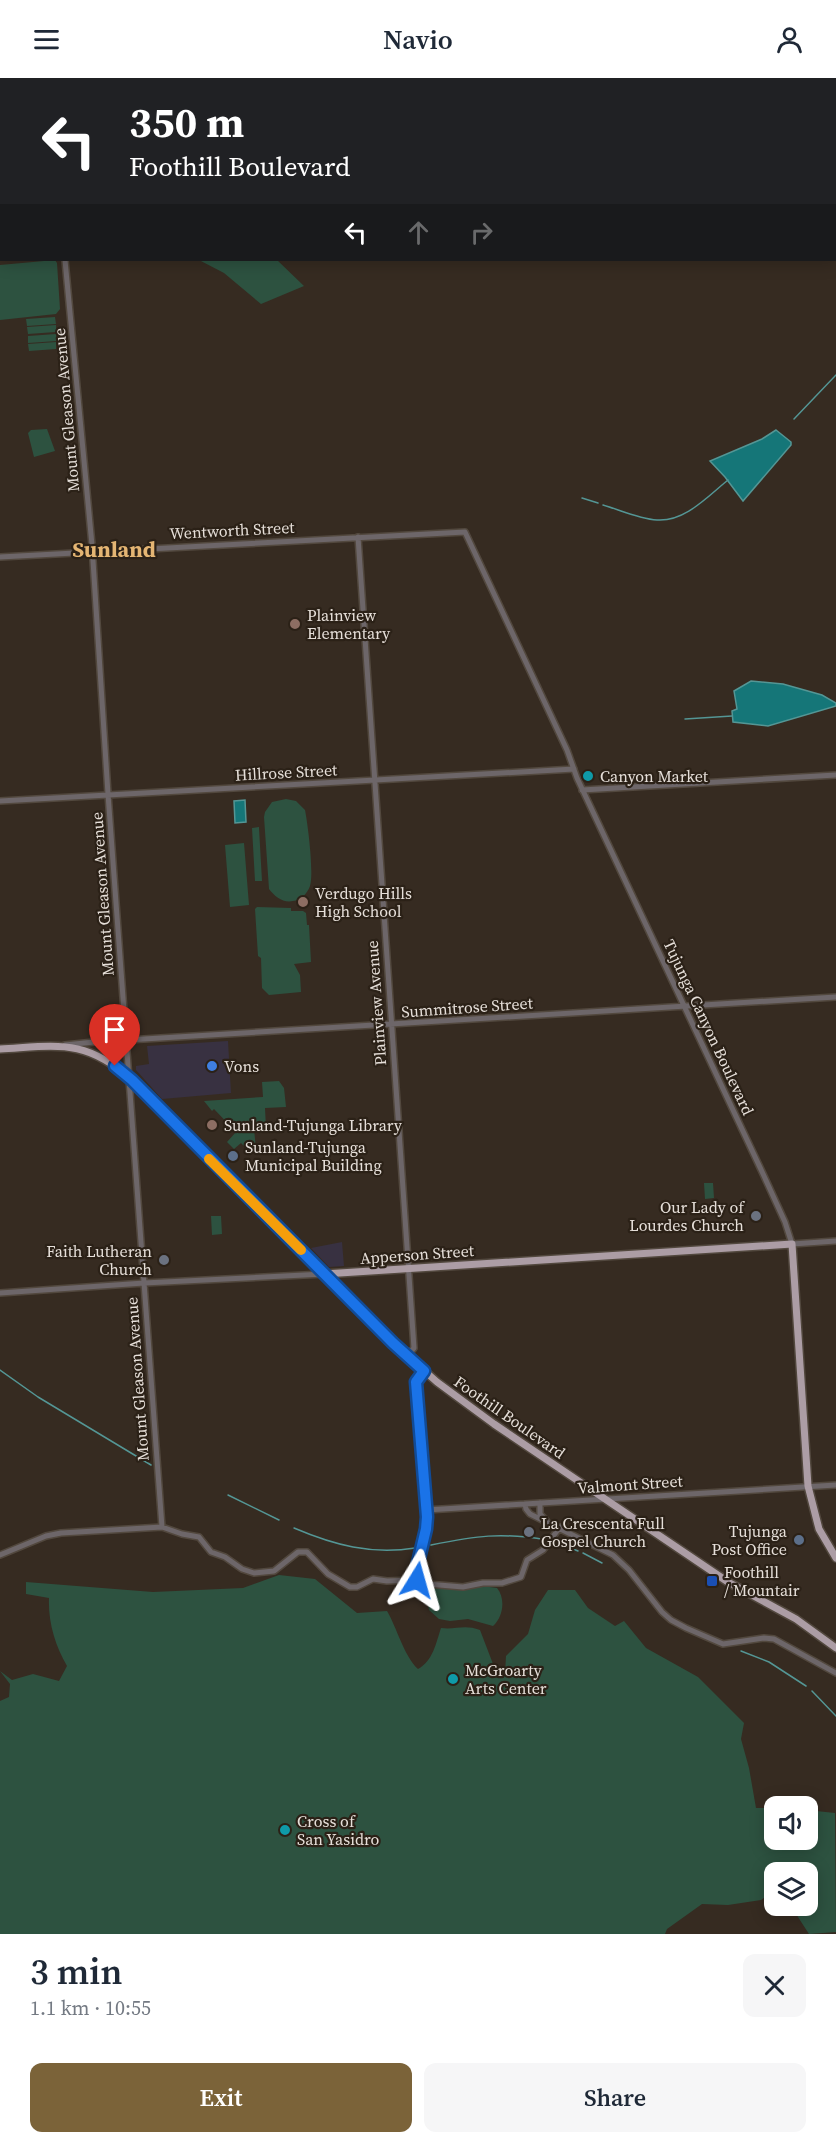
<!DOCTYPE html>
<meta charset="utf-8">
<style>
body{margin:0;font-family:"Source Serif 4",serif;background:#f6f6f7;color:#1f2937;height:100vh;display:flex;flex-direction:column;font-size:22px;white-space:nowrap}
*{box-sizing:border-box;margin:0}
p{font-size:20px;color:#747a83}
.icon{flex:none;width:33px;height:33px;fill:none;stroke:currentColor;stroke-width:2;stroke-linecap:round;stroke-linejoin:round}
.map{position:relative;height:1856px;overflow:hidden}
.details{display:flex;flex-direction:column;background:#fff;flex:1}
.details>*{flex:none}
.guide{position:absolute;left:0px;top:0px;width:837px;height:183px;box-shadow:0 3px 15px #0003;background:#202124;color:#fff;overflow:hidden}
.buttons{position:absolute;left:764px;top:1718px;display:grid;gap:12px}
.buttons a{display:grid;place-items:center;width:54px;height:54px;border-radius:12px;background:#fff;box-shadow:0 3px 15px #0003;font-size:30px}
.pin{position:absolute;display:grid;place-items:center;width:51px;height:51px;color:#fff;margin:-62px -26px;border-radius:50% 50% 50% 0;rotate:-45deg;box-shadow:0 0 6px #0007}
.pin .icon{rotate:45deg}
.me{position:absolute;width:66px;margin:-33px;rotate:8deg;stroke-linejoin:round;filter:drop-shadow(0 0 4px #0008)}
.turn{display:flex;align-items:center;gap:21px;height:126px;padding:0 30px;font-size:27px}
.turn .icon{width:78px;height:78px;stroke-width:2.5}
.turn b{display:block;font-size:42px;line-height:51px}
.lanes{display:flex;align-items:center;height:57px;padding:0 30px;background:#0003;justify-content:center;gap:30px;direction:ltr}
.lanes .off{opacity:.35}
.round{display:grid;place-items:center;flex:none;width:63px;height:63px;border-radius:12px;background:#f6f6f7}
.overview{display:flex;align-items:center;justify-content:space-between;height:102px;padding:0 30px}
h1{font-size:36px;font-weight:600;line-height:45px}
.action{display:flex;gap:12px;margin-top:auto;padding:12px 30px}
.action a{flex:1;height:69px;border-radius:12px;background:#7b6339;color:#fff;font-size:24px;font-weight:600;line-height:69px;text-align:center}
.action a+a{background:#f6f6f7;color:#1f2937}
header{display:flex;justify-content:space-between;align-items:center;height:78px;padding:0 30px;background:#fff;font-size:27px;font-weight:600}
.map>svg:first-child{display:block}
</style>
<header><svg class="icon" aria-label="menu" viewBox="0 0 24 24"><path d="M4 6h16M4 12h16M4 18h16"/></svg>Navio<svg class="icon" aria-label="person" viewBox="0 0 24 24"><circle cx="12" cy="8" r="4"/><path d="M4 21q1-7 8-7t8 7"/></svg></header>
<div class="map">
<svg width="836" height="1856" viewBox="0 0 836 1856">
<rect width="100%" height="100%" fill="#362b21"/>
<path fill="#383141" d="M228 963 231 1015 162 1021 136 992V988L149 986 147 968Z
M342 1164 344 1188 329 1189 311 1170Z"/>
<path fill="#2d5240" d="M141 0H836V142V2Z
M55 182 57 185 60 231 56 236 0 242V187Z
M199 182H277L304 208 261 226 224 195Z
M55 239 56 246 27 248 26 241Z
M56 247V254L28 256 27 249Z
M56 256 57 263 28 265V258Z
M56 264V271L29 273 28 266Z
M47 351 55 373 34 379 28 355 31 352Z
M286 721 296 723 305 732C308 747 314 795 310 808 307 816 301 822 293 823 283 825 275 819 269 811L264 739 265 734 272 724Z
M259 749V750L262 803H255L252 750Z
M244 765 249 827 230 829 225 767Z
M257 829 291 830V833H303L306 835 307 847H309L311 884 294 886 300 897 301 914 269 917 262 910 261 880 258 878 255 831Z
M279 1003 284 1010 286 1029 265 1030 266 1050 254 1051 256 1071 248 1072 241 1065 234 1071 227 1064 236 1054 214 1031 212 1033 204 1023 263 1019 262 1004Z
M713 1105 714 1120 705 1121 704 1105Z
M211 1138H221L222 1156 212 1157Z
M279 1497 315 1501 357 1535 387 1533C397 1550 404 1578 418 1591 433 1583 436 1565 441 1550 456 1552 464 1546 480 1552L498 1599 505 1596 506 1578 528 1556 535 1532 548 1512H575L588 1530 615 1548 624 1543 646 1570 698 1599 744 1645 741 1661 749 1690 756 1730H774V1761H807V1732L835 1735 836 1854 809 1856 798 1839 793 1827H807V1794H774V1813L761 1822 728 1827 702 1826 667 1851 665 1856H0V1623L9 1619 10 1606 0 1593 12 1602 33 1596 59 1603 67 1588C55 1567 48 1544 49 1520L26 1516V1504L153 1514 243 1510Z
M482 1508 497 1510C506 1521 503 1539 493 1548L468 1541 450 1543 439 1541 429 1532 425 1513 427 1509 465 1512Z"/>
<path fill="#157678" stroke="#549695" stroke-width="1.5" d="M776 352 791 364V367L743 423 725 399 710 383 762 361Z
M751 603 783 606 822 617 836 625V628L768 648 733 644 732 633 737 631 734 613Z
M245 722 246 744 235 745 234 723Z"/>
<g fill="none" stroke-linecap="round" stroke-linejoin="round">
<path stroke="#549695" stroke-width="1.5" d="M794 341 836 297
M582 420 598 425
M603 427C620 432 639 441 657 442 685 444 708 418 728 402
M685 641 732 638
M0 1292 38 1319 151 1387
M228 1417 279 1442
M294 1450C334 1467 371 1477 415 1470
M556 1464 578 1473
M431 1467C476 1458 500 1454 547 1462
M583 1475 602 1485
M741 1573 769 1584 806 1608
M812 1613 836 1638"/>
<g stroke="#52483e" stroke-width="8">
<path id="minor" d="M30 2 33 0
M65 182 92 467 108 716 162 1449
M358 459 414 1270 407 1278
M0 479 465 454 567 672 577 700 764 1098 785 1144 792 1166 836 1163
M582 712 836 697
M0 723 574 691
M65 967 94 964 836 919
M0 1215 144 1205 324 1196
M540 1425V1436L546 1442
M525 1426 526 1431 530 1436 613 1477 629 1492 662 1534 671 1542 686 1550 723 1566 764 1560 774 1561 836 1595
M426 1432 836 1407
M0 1477 46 1458 61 1455 162 1449 182 1456 199 1459 211 1474 225 1479 242 1491 254 1495 274 1493 298 1474H307L328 1496 350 1509H357L373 1501 387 1503 414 1502 427 1506 463 1509 483 1505H502L521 1499 527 1482 543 1472 560 1449
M417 1502 416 1493 427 1448 416 1304 424 1293"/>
</g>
<g stroke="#52483e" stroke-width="10">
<path id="major" d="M0 971C58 968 85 960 132 1002L392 1264 437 1304 494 1346 728 1504 796 1541 836 1570
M324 1196 792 1166 808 1408 819 1451 836 1480"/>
</g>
<use href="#minor" stroke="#6d6669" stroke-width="5"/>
<use href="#major" stroke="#ac9da5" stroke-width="7"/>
</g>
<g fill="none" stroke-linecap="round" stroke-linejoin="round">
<g stroke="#114b97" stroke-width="15">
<path id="route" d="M115 988 132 1002 393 1265 424 1293 416 1304 427 1439 426 1451 416 1493 417 1502"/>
</g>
<use href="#route" stroke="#1a73e8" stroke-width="10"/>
<path stroke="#f59e0b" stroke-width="10" d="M209 1081 301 1172"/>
</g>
<g fill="#8d6e63" stroke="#2b2117" stroke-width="2">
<circle cx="295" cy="546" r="6"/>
<circle cx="303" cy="824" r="6"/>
<circle cx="212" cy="1047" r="6"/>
</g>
<g fill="#0f9aa8" stroke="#2b2117" stroke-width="2">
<circle cx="588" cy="698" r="6"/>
<circle cx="453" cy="1601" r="6"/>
<circle cx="285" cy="1752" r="6"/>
</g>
<circle fill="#3f7fe0" stroke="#2b2117" stroke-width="2" cx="212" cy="988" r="6"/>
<g fill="#5c6f8a" stroke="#2b2117" stroke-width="2">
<circle cx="233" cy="1078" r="6"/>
<circle cx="799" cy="1462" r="6"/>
</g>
<g fill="#6b7280" stroke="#2b2117" stroke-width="2">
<circle cx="756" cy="1138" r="6"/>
<circle cx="164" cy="1182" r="6"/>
<circle cx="529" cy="1454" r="6"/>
</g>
<rect fill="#1a4fb4" stroke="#2b2117" stroke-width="2" x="706" y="1497" width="12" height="12" rx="3"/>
<g text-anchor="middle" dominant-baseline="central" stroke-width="4.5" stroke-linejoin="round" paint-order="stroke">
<g font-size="16" fill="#e6dfd9" stroke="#2b2117">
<text transform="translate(66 332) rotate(-95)">Mount Gleason Avenue</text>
<text transform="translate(232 452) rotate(-3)">Wentworth Street</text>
<text transform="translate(286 694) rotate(-3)">Hillrose Street</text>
<text transform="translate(102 816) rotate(-94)">Mount Gleason Avenue</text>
<text transform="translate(376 925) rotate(-94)">Plainview Avenue</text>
<text transform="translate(467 929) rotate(-4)">Summitrose Street</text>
<text transform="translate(709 949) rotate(65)">Tujunga Canyon Boulevard</text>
<text transform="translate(417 1176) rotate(-4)">Apperson Street</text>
<text transform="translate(137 1301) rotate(-94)">Mount Gleason Avenue</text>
<text transform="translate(510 1339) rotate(35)">Foothill Boulevard</text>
<text transform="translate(630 1406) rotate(-4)">Valmont Street</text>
</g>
<g font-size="16" fill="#e6dfd9" stroke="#2b2117" text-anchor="start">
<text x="307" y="537">Plainview<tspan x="307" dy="18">Elementary</tspan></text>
<text x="600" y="698">Canyon Market</text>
<text x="315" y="815">Verdugo Hills<tspan x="315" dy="18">High School</tspan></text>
<text x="224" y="988">Vons</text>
<text x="224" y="1047">Sunland-Tujunga Library</text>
<text x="245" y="1069">Sunland-Tujunga<tspan x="245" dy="18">Municipal Building</tspan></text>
<text x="744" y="1129" text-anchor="end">Our Lady of<tspan x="744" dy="18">Lourdes Church</tspan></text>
<text x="152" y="1173" text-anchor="end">Faith Lutheran<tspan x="152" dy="18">Church</tspan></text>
<text x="541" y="1445">La Crescenta Full<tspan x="541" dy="18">Gospel Church</tspan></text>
<text x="787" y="1453" text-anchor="end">Tujunga<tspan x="787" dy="18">Post Office</tspan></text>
<text x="724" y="1494">Foothill<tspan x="724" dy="18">/ Mountair</tspan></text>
<text x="465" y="1592">McGroarty<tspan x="465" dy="18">Arts Center</tspan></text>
<text x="297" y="1743">Cross of<tspan x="297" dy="18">San Yasidro</tspan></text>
</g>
<g font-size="22" font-weight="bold" fill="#e4b573" stroke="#2b2117">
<text x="114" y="471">Sunland</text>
</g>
</g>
</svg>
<div class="buttons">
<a><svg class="icon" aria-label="sound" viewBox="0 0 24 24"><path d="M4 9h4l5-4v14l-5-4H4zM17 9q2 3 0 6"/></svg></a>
<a><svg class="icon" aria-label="layers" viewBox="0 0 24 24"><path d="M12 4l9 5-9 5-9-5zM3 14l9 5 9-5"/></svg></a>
</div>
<div class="pin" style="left:115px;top:988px;background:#d93025"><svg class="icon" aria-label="arrive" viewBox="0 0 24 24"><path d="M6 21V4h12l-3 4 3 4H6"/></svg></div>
<svg class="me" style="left:417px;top:1502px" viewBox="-20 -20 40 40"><path d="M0-17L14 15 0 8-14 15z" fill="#1a73e8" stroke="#fff" stroke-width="4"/></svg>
<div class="guide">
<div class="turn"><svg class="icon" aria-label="left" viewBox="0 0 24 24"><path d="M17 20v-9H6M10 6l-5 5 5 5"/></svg><div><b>350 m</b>Foothill Boulevard</div></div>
<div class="lanes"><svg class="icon" aria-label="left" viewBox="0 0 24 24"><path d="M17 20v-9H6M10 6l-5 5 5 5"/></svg><svg class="icon off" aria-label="ahead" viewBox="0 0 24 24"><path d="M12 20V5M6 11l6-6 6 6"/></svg><svg class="icon off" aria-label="right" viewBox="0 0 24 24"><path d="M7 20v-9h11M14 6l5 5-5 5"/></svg></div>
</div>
</div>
<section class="details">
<div class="overview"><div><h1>3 min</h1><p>1.1 km · 10:55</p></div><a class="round"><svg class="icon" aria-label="close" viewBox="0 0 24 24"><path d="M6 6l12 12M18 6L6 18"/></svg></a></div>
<div class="action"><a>Exit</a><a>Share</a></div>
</section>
